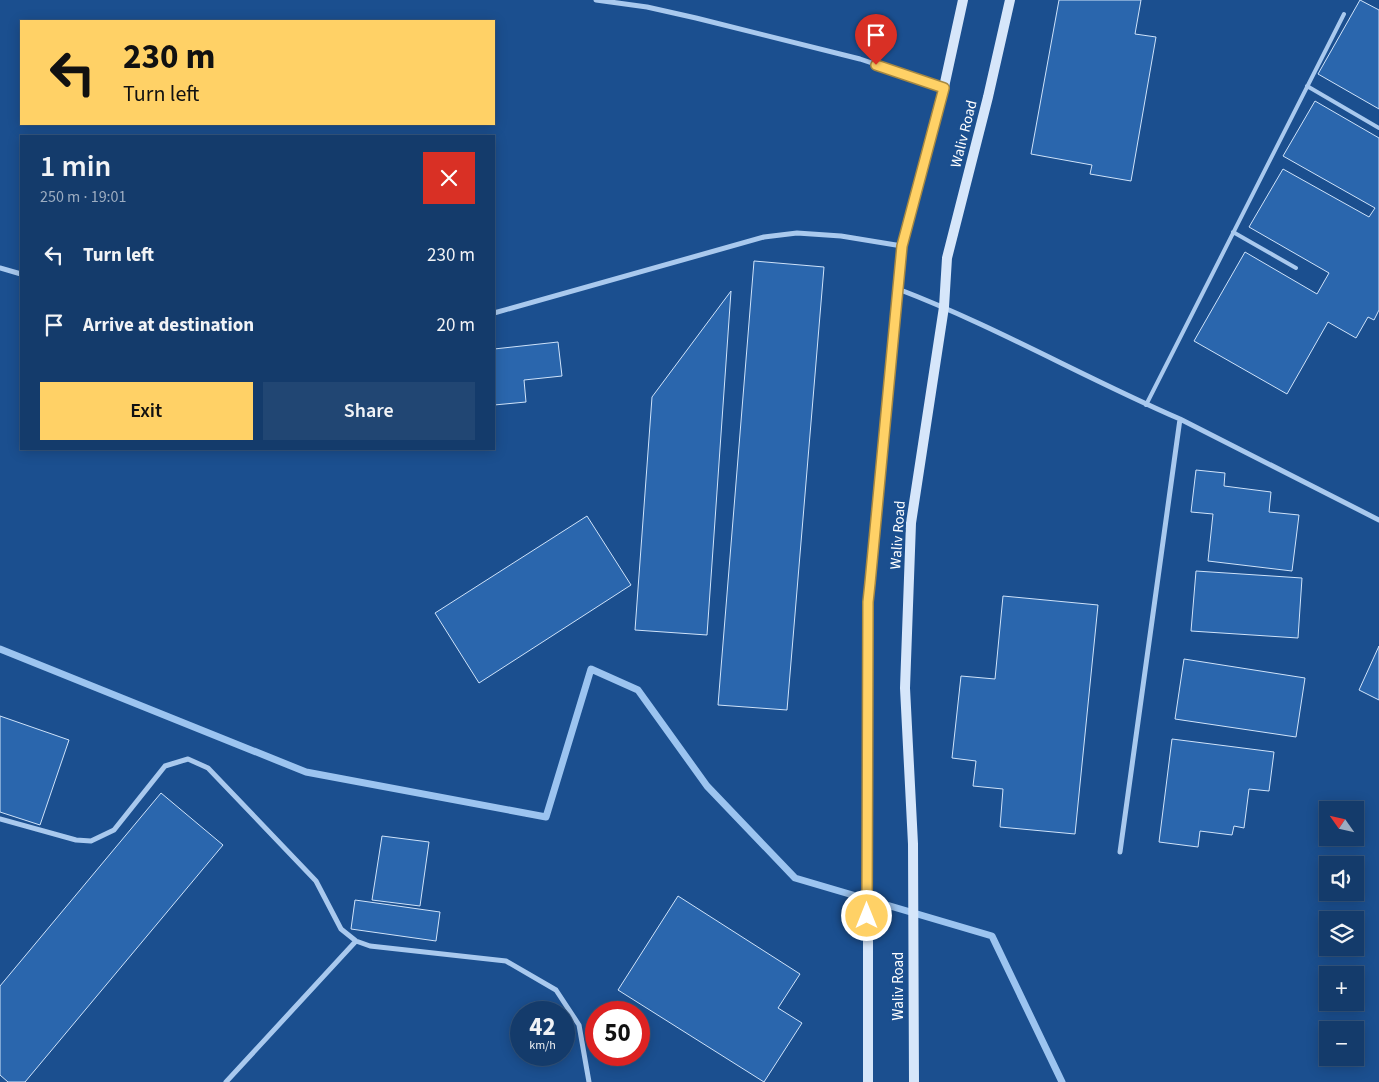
<!DOCTYPE html>
<meta charset="utf-8">
<style>
body{margin:0;font-family:"Source Sans 3",sans-serif;background:#214673;color:#f1f3f6;height:100vh;display:flex;flex-direction:column;font-size:19px;white-space:nowrap}
*{box-sizing:border-box;margin:0}
p{font-size:16px;color:#9dadc1}
.icon{flex:none;width:28px;height:28px;fill:none;stroke:currentColor;stroke-width:2;stroke-linecap:round;stroke-linejoin:round}
.map{position:relative;flex:1;overflow:hidden}
.side{position:absolute;left:20px;top:135px;width:475px;height:315px;display:flex;flex-direction:column;background:#143b6b;border-radius:0px;box-shadow:0 2px 12px #0003,0 0 0 1px #33557e}
.side>*{flex:none}
.banner{position:absolute;left:20px;top:20px;width:475px;height:105px;border-radius:0px;box-shadow:0 2px 12px #0003,0 0 0 1px #33557e;background:#ffd166;color:#111;overflow:hidden}
.needle{width:32px;rotate:304deg}
.fabs{position:absolute;left:1319px;top:801px;display:grid;gap:10px}
.fabs a{display:grid;place-items:center;width:45px;height:45px;border-radius:0px;background:#143b6b;box-shadow:0 2px 12px #0003,0 0 0 1px #33557e;font-size:25px}
.speed{position:absolute;left:510px;top:1001px;display:flex;gap:10px;font-size:25px;font-weight:700;text-align:center}
.speed>*{display:grid;place-content:center;width:65px;height:65px;border-radius:50%;background:#143b6b;box-shadow:0 2px 12px #0003,0 0 0 1px #33557e;line-height:1}
.speed small{font-size:12px;font-weight:400}
.speed .limit{border:8px solid #d22;background:#fff;color:#111}
.pin{position:absolute;display:grid;place-items:center;width:42px;height:42px;color:#fff;margin:-51px -21px;border-radius:50% 50% 50% 0;rotate:-45deg;box-shadow:0 0 5px #0007}
.pin .icon{rotate:45deg}
.me{position:absolute;width:55px;margin:-28px;rotate:0deg;stroke-linejoin:round;filter:drop-shadow(0 0 4px #0008)}
.turn{display:flex;align-items:center;gap:18px;height:105px;padding:0 20px;font-size:22px}
.turn .icon{width:65px;height:65px;stroke-width:2.5}
.turn b{display:block;font-size:35px;line-height:42px}
.round{display:grid;place-items:center;flex:none;width:52px;height:52px;border-radius:0px;background:#214673}
.head{display:flex;align-items:center;justify-content:space-between;height:85px;padding:0 20px}
h1{font-size:30px;font-weight:600;line-height:38px}
.cta{display:flex;gap:10px;margin-top:auto;padding:10px 20px}
.cta a{flex:1;height:58px;border-radius:0px;background:#ffd166;color:#111;font-size:20px;font-weight:600;line-height:58px;text-align:center}
.cta a+a{background:#214673;color:#f1f3f6}
ul{padding:0;list-style:none}
li{display:flex;align-items:center;gap:15px;height:70px;padding:0 20px}
li div{flex:1}
li b{display:block;font-size:19px}
li em{font-style:normal}
.map>svg:first-child{display:block}
</style>
<div class="map">
<svg width="1379" height="1082" viewBox="0 0 1379 1082">
<rect width="100%" height="100%" fill="#1b4f8f"/>
<g fill="none" stroke-linecap="round" stroke-linejoin="round">
<path stroke="#9cc4f0" stroke-width="7" d="M0 649 306 772 546 817 591 669 638 690 707 786 795 878 992 936 1062 1082"/>
</g>
<path fill="#2a66ad" stroke="#cfe3fa" d="M1059 0H1141L1135 34 1156 37 1131 181 1090 174 1092 165 1031 154Z
M1360 0 1379 10V109L1318 74Z
M1315 101 1379 138V310L1374 320 1368 317 1356 338 1328 322 1287 394 1194 341 1245 252 1317 294 1329 273 1249 227 1283 169 1369 217 1375 208 1283 156Z
M754 261 824 267 787 710 718 705Z
M731 291 707 635 635 630 652 397Z
M558 342 562 376 524 380 526 402 494 405V349Z
M1196 470 1225 473 1224 486 1271 492 1269 512 1299 515 1292 571 1208 561 1213 514 1191 512Z
M587 516 631 585 479 683 435 613Z
M1196 571 1302 578 1298 638 1191 631Z
M1003 596 1098 605 1075 834 1000 827 1003 789 973 786 976 761 952 758 961 676 995 679Z
M1379 646V700L1359 690Z
M1184 659 1305 678 1296 737 1175 719Z
M0 716 69 740 40 825 0 812Z
M1172 739 1274 752 1269 791 1249 789 1244 828 1234 826 1232 835 1200 831 1198 847 1159 842Z
M161 793 223 845 25 1082H8L0 1075V986Z
M382 836 429 842 420 906 372 900Z
M678 896 800 974 778 1008 802 1023 764 1082 618 990Z
M355 900 440 912 436 941 351 929Z"/>
<g fill="none" stroke-linecap="round" stroke-linejoin="round">
<path stroke="#a9c9ee" stroke-width="4" d="M1307 86 1379 128
M1233 232 1296 268
M1146 405 1344 14"/>
<path stroke="#a9c9ee" stroke-width="5" d="M596 0 647 7 696 18 860 59 944 87
M0 268 21 274
M898 289C995 326 1085 378 1180 419L1379 520
M494 313 764 237 797 233 841 236 902 246
M0 819 76 840 91 841 114 830 165 766 188 759 208 768 316 881 341 929 356 941 370 946 506 961 556 990 579 1025 589 1082
M1120 852 1180 419
M226 1082 356 941"/>
<path stroke="#d6e6fa" stroke-width="10" d="M868 1082V602L902 246 944 87 963 0
M914 1082 913 844 905 688 911 523 944 307 947 258 988 97 1010 0"/>
</g>
<g fill="none" stroke-linecap="round" stroke-linejoin="round">
<g stroke="#a68842" stroke-width="12">
<path id="route" d="M867 916 868 602 870 583 902 246 944 88 876 65"/>
</g>
<use href="#route" stroke="#ffd166" stroke-width="9"/>
</g>
<g text-anchor="middle" dominant-baseline="central" stroke-width="5" stroke-linejoin="round" paint-order="stroke">
<g font-size="15" fill="#fff" stroke="#1b4f8f">
<text transform="translate(964 134) rotate(-76)">Waliv Road</text>
<text transform="translate(898 535) rotate(-86)">Waliv Road</text>
<text transform="translate(898 986) rotate(-90)">Waliv Road</text>
</g>
</g>
</svg>
<div class="fabs">
<a><svg class="needle" viewBox="-14 -14 28 28"><path d="M0-13l5 13h-10z" fill="#e53935"/><path d="M0 13l5-13h-10z" fill="#9dadc1"/></svg></a>
<a><svg class="icon" aria-label="sound" viewBox="0 0 24 24"><path d="M4 9h4l5-4v14l-5-4H4zM17 9q2 3 0 6"/></svg></a>
<a><svg class="icon" aria-label="layers" viewBox="0 0 24 24"><path d="M12 4l9 5-9 5-9-5zM3 14l9 5 9-5"/></svg></a>
<a>+</a>
<a>−</a>
</div>
<div class="speed"><div>42<small>km/h</small></div><div class="limit">50</div></div>
<div class="pin" style="left:876px;top:65px;background:#d93025"><svg class="icon" aria-label="arrive" viewBox="0 0 24 24"><path d="M6 21V4h12l-3 4 3 4H6"/></svg></div>
<svg class="me" style="left:867px;top:916px" viewBox="-20 -20 40 40"><circle r="17" fill="#ffd166" stroke="#fff" stroke-width="3"/><path d="M0-11L8 9 0 5-8 9z" fill="#fff"/></svg>
<div class="banner">
<div class="turn"><svg class="icon" aria-label="left" viewBox="0 0 24 24"><path d="M17 20v-9H6M10 6l-5 5 5 5"/></svg><div><b>230 m</b>Turn left</div></div>
</div>
<section class="side">
<div class="head"><div><h1>1 min</h1><p>250 m · 19:01</p></div><a class="round" style="background:#d93025;color:#fff"><svg class="icon" aria-label="close" viewBox="0 0 24 24"><path d="M6 6l12 12M18 6L6 18"/></svg></a></div>
<ul>
<li><svg class="icon" aria-label="left" viewBox="0 0 24 24"><path d="M17 20v-9H6M10 6l-5 5 5 5"/></svg><div><b>Turn left</b></div><em>230 m</em></li>
<li><svg class="icon" aria-label="arrive" viewBox="0 0 24 24"><path d="M6 21V4h12l-3 4 3 4H6"/></svg><div><b>Arrive at destination</b></div><em>20 m</em></li>
</ul>
<div class="cta"><a>Exit</a><a>Share</a></div>
</section>
</div>
